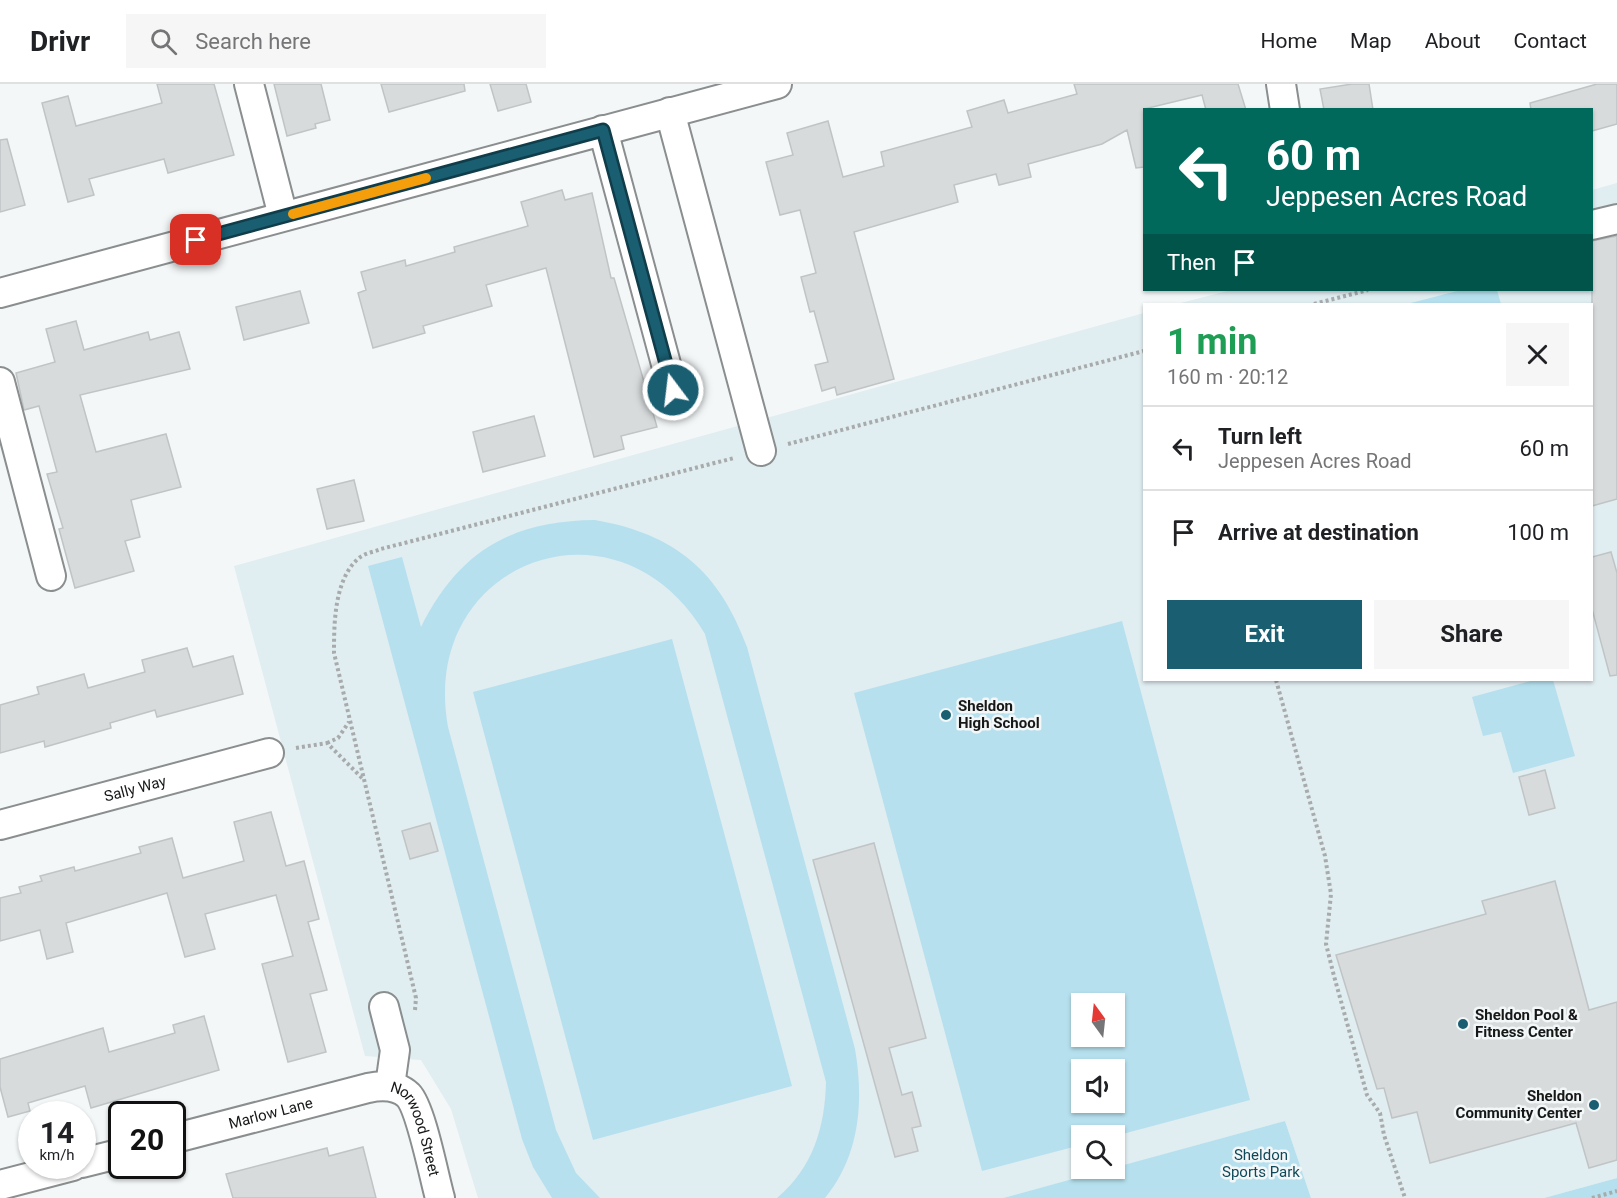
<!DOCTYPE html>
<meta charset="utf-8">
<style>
body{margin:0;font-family:Roboto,sans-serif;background:#f6f6f6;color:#202124;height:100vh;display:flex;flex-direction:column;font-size:22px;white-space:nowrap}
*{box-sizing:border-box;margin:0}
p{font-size:20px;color:#757577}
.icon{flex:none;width:33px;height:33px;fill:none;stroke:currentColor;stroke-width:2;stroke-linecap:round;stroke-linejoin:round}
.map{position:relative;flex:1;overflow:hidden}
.sheet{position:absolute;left:1143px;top:219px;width:450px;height:378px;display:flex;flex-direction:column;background:#fff;border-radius:0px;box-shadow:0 2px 4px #0004}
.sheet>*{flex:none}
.banner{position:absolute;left:1143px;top:24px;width:450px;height:183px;border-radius:0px;box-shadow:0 2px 4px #0004;background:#00695c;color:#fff;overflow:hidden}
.needle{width:39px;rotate:345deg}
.buttons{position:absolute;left:1071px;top:909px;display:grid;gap:12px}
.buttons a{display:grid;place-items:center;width:54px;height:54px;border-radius:0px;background:#fff;box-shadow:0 2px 4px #0004;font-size:30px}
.speed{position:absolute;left:18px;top:1017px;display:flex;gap:12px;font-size:30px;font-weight:700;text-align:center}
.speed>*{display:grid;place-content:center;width:78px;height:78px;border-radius:50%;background:#fff;box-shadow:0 2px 4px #0004;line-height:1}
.speed small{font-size:15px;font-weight:400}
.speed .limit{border:3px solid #111;border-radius:9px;background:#fff;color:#111}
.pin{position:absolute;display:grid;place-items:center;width:51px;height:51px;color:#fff;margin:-26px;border-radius:12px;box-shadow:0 3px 9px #0006}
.me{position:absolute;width:66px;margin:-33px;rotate:345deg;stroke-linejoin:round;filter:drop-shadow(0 0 4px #0008)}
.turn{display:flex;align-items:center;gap:21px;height:126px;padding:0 24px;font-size:27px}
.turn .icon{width:78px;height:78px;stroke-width:2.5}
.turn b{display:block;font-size:42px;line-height:51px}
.then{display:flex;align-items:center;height:57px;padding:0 24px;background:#0003;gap:12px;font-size:22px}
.round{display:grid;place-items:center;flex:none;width:63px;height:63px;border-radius:0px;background:#f6f6f6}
.summary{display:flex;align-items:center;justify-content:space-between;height:102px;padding:0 24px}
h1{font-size:36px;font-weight:700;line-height:45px;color:#1e9e55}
.action{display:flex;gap:12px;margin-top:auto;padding:12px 24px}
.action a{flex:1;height:69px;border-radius:0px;background:#195e71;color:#fff;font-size:24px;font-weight:700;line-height:69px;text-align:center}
.action a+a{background:#f6f6f6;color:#202124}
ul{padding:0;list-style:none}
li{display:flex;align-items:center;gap:18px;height:84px;padding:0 24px;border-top:2px solid #e0e0e0}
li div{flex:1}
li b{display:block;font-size:22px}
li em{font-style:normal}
header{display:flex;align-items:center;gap:36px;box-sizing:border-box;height:84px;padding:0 30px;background:#fff;border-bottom:2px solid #e0e0e0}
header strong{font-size:28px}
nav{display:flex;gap:33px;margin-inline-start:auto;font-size:21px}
.search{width:420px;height:54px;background:#f6f6f6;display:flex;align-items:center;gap:15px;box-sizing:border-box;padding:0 21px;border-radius:0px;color:#757577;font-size:22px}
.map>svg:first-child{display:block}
</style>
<header>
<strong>Drivr</strong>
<div class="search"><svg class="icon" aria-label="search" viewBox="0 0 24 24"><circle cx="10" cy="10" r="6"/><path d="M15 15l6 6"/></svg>Search here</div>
<nav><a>Home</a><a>Map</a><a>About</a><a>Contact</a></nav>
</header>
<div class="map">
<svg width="1617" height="1114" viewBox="0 0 1617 1114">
<rect width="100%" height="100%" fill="#f3f7f8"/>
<path fill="#e0edf1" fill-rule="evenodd" d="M1617 99V1094L1544 1114H1311L1285 1037 1115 1084 1114 1052H1082V1084L1112 1085 1003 1114H478L451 1025 421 976 365 972 234 482 1144 229V596H1592V220H1177L1231 206H1592V106ZM1082 920H1114V952H1082ZM1082 986H1114V1018H1082Z"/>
<path fill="#b6e0ee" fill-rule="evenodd" d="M1461 206H1497L1501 220H1407Z
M595 436C675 450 719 487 747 563L855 965C864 1017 860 1072 825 1114H777C813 1084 825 1043 826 998L705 550C619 403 418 476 448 643L556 1046 576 1089 600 1114H552L533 1083 522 1055 368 482 402 473 421 543C459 467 511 437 595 436Z
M1122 537 1250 1016 1115 1052H1082L1081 1061 982 1087 854 609ZM1082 920H1114V952H1082ZM1082 986H1114V1018H1082Z
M672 555 792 1002 593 1056 473 608Z
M1534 596H1553L1575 672 1513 689 1501 648 1483 652 1472 613Z
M1285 1037 1311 1114H1003Z
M1617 1094V1114H1544Z"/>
<path fill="#d7dbdc" stroke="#c0c4c5" stroke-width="1.5" d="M157 0H214L234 71 168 89 164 75 89 95 94 111 68 118 42 19 68 12 76 42 162 19Z
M274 0H321L330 36 315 40 316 44 287 52Z
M381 0H464L465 7 389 28Z
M490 0H526L531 18 498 27Z
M1074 0H1238L1246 26H1206L1202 11 1144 25V83L1136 84 1127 46 1102 60 1028 80 1031 93 999 101 996 90 954 101 958 118 854 148 894 295 837 311 835 303 822 307 815 281 828 278 814 227 810 228 801 193 816 189 800 126 780 131 766 78 793 71 787 49 828 37 843 93 884 82 881 68 972 43 967 27 1004 16 1008 29 1077 10Z
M1352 0H1369L1373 26H1324L1320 5Z
M1597 0H1617V40L1592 47V26H1531L1530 19Z
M7 55 25 121 0 128V56Z
M562 106 565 116 592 109 611 194H614L657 343 621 352 624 365 594 373 546 184 486 201 492 222 423 242 425 249 373 264 358 209 366 206 361 188 405 176 406 182 455 168 454 163 528 142 521 118Z
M1617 152V415L1592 422V157Z
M300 207 309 239 244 256 236 223Z
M76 237 84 266 148 248 150 256 179 248 190 285 80 311 96 368 166 350 181 403 131 416 140 453 125 457 134 487 75 504 59 445 63 444 47 390 57 388 39 322 24 326 16 289 55 278 46 245Z
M534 332 545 372 483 388 473 348Z
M354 396 364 437 327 445 317 405Z
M1611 468 1617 489V591L1610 592 1592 525V473Z
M187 564 193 583 233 572 243 610 157 633 155 626 110 639 111 644 45 663 44 657 0 669V621L39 610 37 603 84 590 88 604 145 588 142 576Z
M1545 686 1555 724 1529 731 1519 693Z
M271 728 286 782 304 777 319 835 308 838 327 906 310 910 326 968 288 978 262 880 293 872 276 811 205 830 215 865 185 873 167 809 66 839 73 868 47 875 40 846 0 857V814L21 809 19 803 42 797 40 792 74 783 75 787 141 769 139 763 172 754 183 794 244 777 234 738Z
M430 739 438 767 410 775 402 747Z
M874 759 926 954 889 964 902 1011 912 1008 921 1042 912 1044 918 1067 895 1073 813 776Z
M1555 797 1589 926 1617 918V1076L1589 1084 1576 1039 1430 1079 1417 1028 1392 1034 1384 1004 1377 1005 1336 871 1486 830 1482 817Z
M204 932 219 986 91 1024 85 1002 28 1019 30 1027 8 1033 0 1003V975L103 944 109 968 175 949 173 941Z
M363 1063 376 1114H233L226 1090 327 1064 329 1072Z"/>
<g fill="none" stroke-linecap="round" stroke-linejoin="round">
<g stroke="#8a8e8f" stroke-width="32">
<g id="minor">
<path d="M249 0 283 132"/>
<path d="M1281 0 1285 26"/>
<path d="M670 28 761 367"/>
<path d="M603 46 673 306"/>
<path d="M1592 141 1617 135"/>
<path d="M0 209 777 0"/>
<path d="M0 298 51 492"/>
<path id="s1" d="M0 741 269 669"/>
<path d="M384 923 395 966 390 1002"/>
<path id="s2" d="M172 1055 368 1004C382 1001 397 1001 408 1011 421 1024 434 1093 440 1114"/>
<path d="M82 1079 122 1069"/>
<path d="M0 1101 73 1082"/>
</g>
</g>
<path stroke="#a8abac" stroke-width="4" stroke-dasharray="3 3" stroke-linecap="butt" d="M1314 220 1368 206
M788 360 1144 267
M1276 596 1325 772 1331 810 1326 860 1334 892 1367 1011 1380 1029 1384 1051 1405 1114
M327 659 338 654 349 638
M296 664 327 659 363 695
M415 926 416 914 334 569C334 540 334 495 359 474 365 469 374 468 381 465L734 374
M1592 1114 1617 1107"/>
<use href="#minor" stroke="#fff" stroke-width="28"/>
</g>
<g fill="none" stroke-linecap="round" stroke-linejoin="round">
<g stroke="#103d49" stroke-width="15">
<path id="route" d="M196 156 603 46 673 306"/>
</g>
<use href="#route" stroke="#195e71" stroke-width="10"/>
<path stroke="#f59e0b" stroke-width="10" d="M293 130 426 94"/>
</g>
<g fill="#195e71" stroke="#f3f7f8" stroke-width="2">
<circle cx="946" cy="631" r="6"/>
<circle cx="1463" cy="940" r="6"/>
<circle cx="1594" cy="1021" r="6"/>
</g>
<g text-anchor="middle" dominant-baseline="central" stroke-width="5" stroke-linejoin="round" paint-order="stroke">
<g font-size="15" font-weight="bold" fill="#161717" stroke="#f3f7f8" text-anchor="start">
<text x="958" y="622">Sheldon<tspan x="958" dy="17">High School</tspan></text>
<text x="1475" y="931">Sheldon Pool &amp;<tspan x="1475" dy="17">Fitness Center</tspan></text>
<text x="1582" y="1012" text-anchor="end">Sheldon<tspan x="1582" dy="17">Community Center</tspan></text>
</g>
<g font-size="15" fill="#161717" stroke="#f3f7f8">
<text stroke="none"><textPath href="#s1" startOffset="140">Sally Way</textPath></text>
<text stroke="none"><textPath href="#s2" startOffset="102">Marlow Lane</textPath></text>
<text stroke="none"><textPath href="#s2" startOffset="278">Norwood Street</textPath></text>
</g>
<g font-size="15" fill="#0e4959" stroke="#f3f7f8">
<text x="1261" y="1071">Sheldon<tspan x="1261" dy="17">Sports Park</tspan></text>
</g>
</g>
</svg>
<div class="buttons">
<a><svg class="needle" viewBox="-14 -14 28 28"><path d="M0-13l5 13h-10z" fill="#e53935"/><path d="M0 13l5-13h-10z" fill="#757577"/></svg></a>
<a><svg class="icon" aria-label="sound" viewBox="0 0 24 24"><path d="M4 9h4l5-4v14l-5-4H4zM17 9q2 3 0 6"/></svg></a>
<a><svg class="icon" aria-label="search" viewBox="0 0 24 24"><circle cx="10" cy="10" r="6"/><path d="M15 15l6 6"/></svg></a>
</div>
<div class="speed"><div>14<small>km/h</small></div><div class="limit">20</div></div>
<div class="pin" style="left:196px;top:156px;background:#d93025"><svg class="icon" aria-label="arrive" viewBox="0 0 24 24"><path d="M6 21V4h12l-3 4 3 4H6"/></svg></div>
<svg class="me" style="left:673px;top:306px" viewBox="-20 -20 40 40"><circle r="17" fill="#195e71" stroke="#fff" stroke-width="3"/><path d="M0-11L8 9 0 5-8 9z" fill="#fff"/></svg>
<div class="banner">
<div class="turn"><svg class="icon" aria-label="left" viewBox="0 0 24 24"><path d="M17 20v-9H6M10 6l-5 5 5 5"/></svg><div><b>60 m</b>Jeppesen Acres Road</div></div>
<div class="then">Then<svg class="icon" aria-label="arrive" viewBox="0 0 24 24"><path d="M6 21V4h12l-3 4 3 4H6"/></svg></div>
</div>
<section class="sheet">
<div class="summary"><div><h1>1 min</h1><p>160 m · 20:12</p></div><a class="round"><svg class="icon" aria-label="close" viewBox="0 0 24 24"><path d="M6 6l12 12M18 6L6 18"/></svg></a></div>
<ul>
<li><svg class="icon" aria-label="left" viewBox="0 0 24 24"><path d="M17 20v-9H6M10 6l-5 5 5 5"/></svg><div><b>Turn left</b><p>Jeppesen Acres Road</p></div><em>60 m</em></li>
<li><svg class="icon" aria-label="arrive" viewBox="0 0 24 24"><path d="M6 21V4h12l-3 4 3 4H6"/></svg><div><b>Arrive at destination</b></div><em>100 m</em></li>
</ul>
<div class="action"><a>Exit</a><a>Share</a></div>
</section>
</div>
